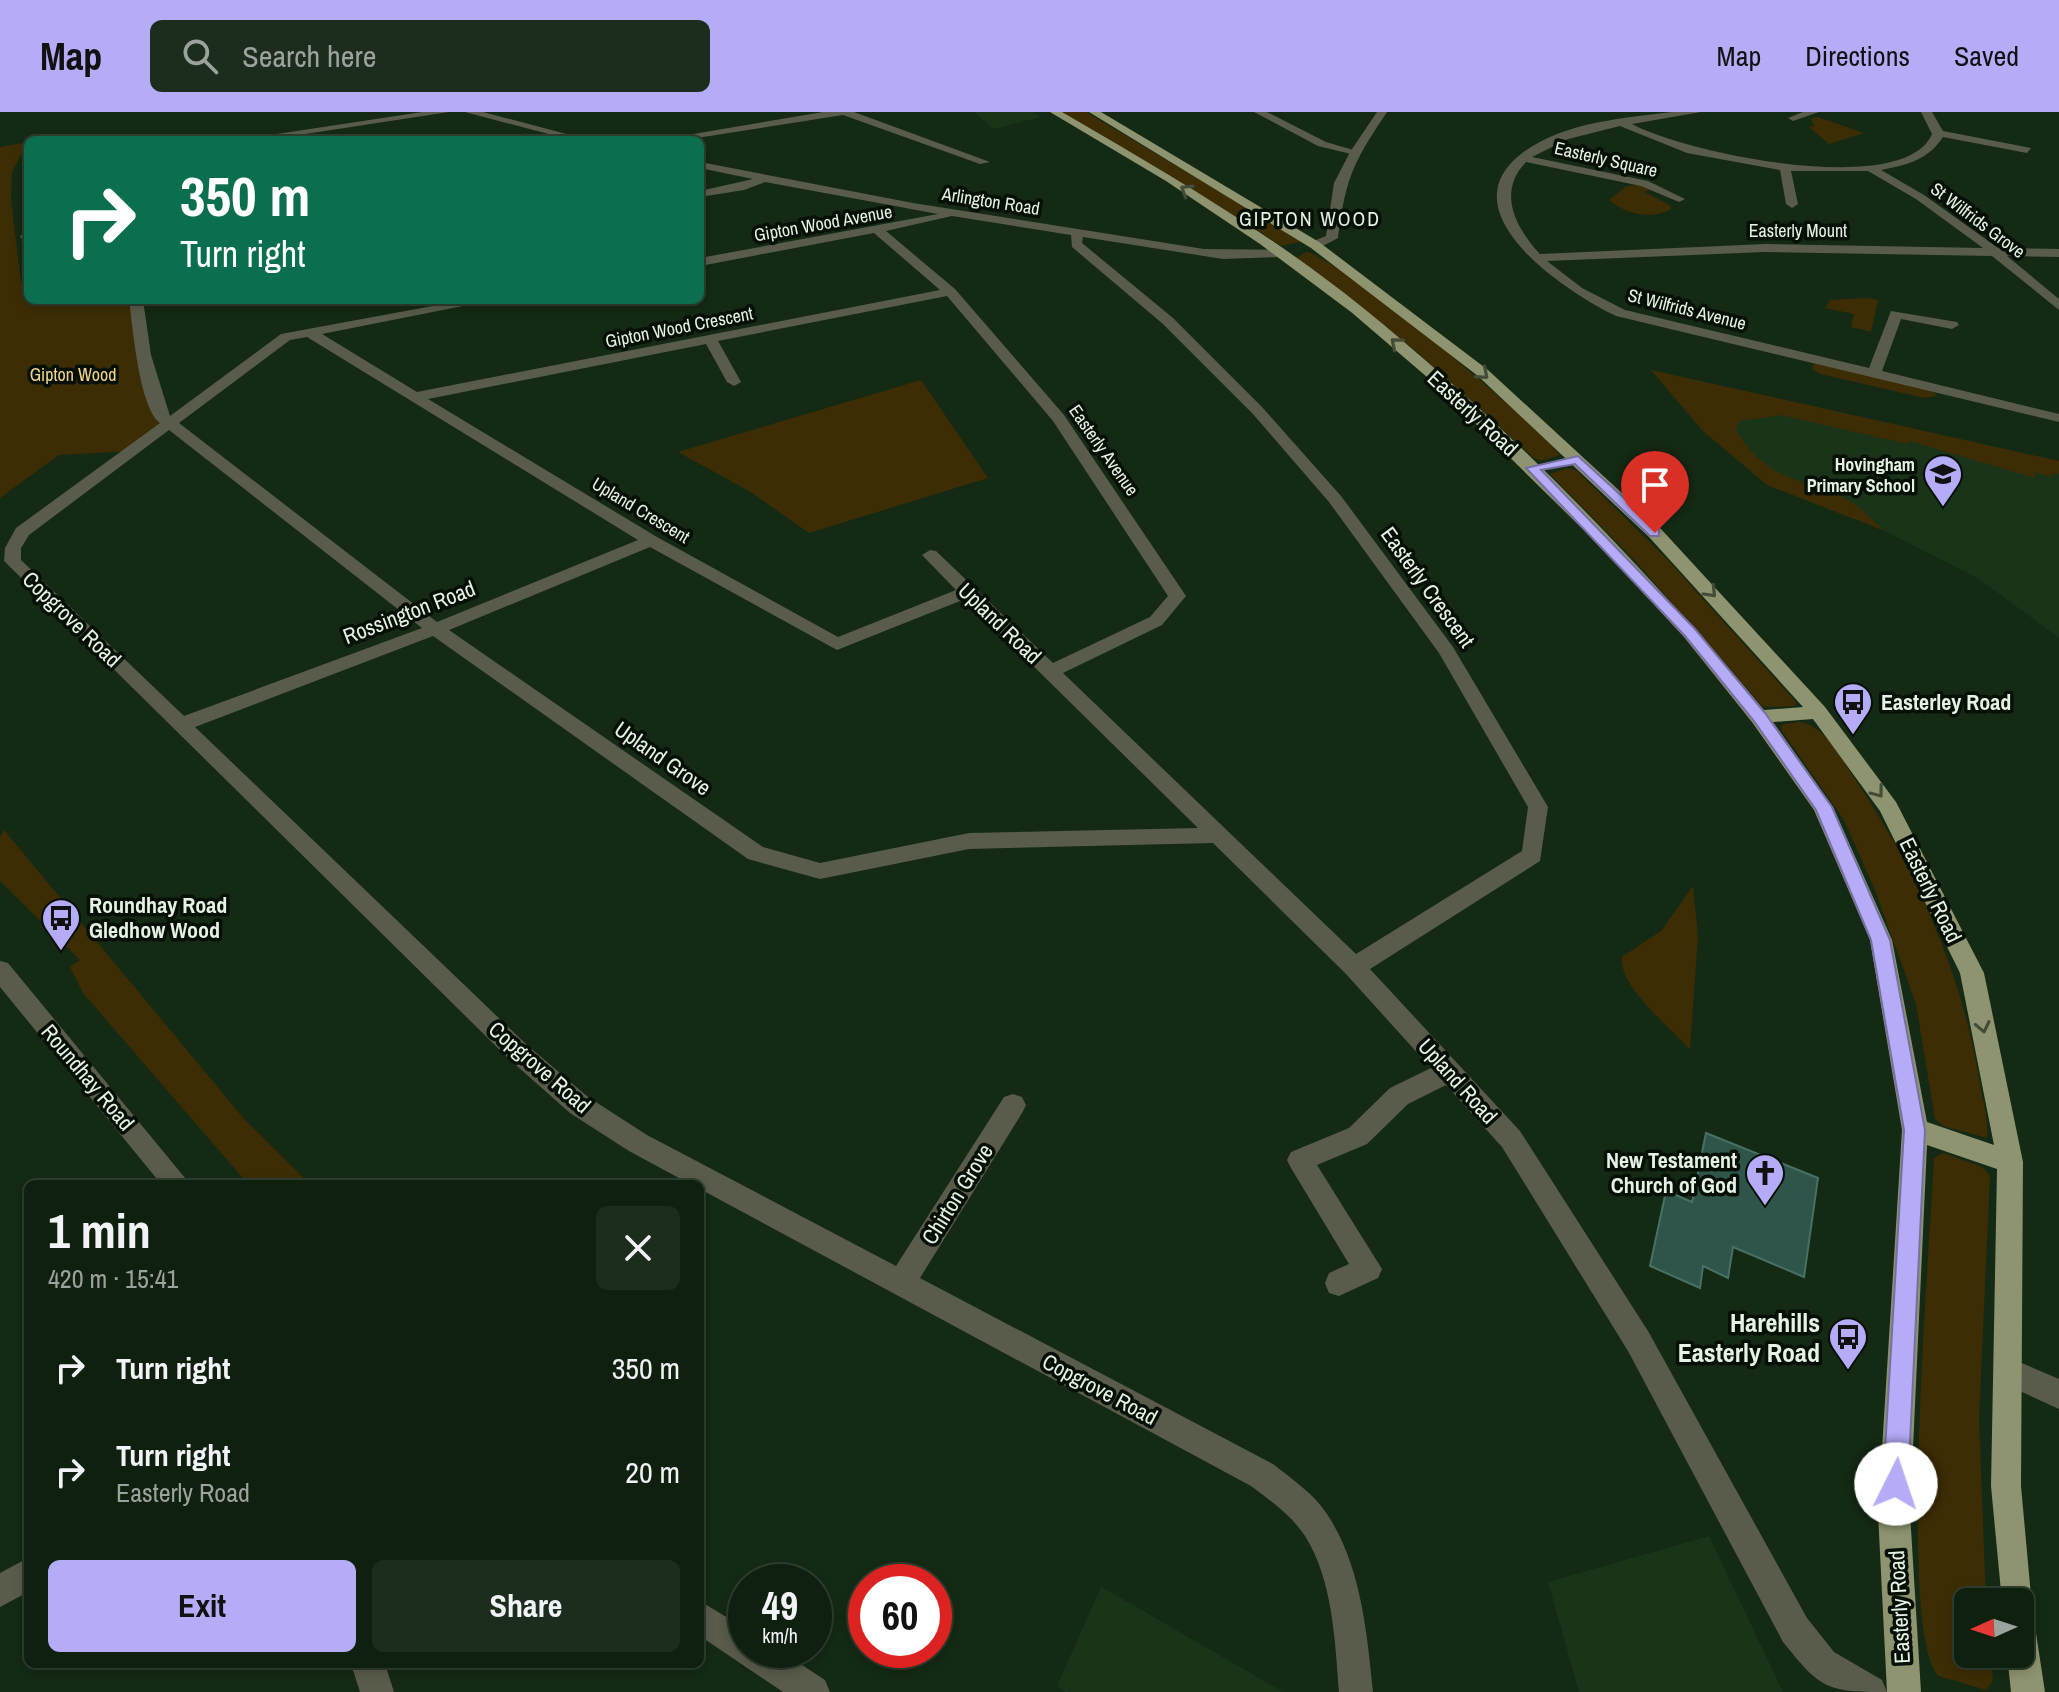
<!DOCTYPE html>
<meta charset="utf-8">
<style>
body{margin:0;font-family:"Archivo Narrow",sans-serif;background:#1d2d1d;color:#f1f3f6;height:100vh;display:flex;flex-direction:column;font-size:30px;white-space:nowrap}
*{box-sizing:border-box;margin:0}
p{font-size:26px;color:#9ba39e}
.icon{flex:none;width:44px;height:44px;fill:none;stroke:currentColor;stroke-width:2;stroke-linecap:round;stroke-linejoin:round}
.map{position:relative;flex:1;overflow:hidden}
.side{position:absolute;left:24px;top:1068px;width:680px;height:488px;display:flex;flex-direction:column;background:#0f200f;border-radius:12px;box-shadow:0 4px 12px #0003,0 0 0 2px #2f3e2f}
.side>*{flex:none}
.hud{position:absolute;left:24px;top:24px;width:680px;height:168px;border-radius:12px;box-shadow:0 4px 12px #0003,0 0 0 2px #2f3e2f;background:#0b6e4f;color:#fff;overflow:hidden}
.needle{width:52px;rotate:267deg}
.buttons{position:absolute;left:1954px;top:1476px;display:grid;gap:16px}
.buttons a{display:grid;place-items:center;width:80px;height:80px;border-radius:12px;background:#0f200f;box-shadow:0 4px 12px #0003,0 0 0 2px #2f3e2f;font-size:40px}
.speed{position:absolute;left:728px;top:1452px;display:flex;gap:16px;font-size:40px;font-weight:700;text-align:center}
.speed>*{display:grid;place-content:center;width:104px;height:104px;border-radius:50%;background:#0f200f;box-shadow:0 4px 12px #0003,0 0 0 2px #2f3e2f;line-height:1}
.speed small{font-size:20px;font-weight:400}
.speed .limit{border:12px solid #d22;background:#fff;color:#111}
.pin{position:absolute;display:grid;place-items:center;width:68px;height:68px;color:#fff;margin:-82px -34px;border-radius:50% 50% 50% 0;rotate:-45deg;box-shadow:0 0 8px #0007}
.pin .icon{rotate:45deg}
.me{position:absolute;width:88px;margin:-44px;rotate:4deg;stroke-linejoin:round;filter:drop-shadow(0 0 6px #0008)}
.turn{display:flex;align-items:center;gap:28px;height:168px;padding:0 24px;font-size:36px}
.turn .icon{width:104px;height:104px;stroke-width:2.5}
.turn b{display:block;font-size:56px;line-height:68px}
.round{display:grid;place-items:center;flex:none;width:84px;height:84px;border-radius:12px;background:#1d2d1d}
.summary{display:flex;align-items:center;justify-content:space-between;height:136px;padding:0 24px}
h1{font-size:48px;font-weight:700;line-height:60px}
.cta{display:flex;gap:16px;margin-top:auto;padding:16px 24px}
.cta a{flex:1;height:92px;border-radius:12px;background:#b5acf8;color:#111;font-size:32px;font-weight:700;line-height:92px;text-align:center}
.cta a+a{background:#1d2d1d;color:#f1f3f6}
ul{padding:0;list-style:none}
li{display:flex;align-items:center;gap:24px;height:104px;padding:0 24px}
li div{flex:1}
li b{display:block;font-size:30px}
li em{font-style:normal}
header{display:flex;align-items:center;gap:48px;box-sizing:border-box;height:112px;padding:0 40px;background:#b5acf8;color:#111}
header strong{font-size:38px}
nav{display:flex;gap:44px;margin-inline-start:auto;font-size:28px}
.search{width:560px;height:72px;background:#1d2d1d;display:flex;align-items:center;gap:20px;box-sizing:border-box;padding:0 28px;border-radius:12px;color:#9ba39e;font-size:30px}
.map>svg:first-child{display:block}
</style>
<header>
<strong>Map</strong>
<div class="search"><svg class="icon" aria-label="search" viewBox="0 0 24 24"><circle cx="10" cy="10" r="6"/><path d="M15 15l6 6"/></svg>Search here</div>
<nav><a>Map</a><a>Directions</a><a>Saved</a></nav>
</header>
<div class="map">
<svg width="2059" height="1580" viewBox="0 0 2059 1580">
<rect width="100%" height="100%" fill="#142a14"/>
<path fill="#193419" d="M974 0H1032L1041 5 993 17Z
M1651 258 2059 349V526L1979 467 1885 419 1767 373 1702 318Z
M1709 1424 1783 1580H1579L1548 1470Z
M1101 1475H1102L1283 1580H1066L1057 1574Z"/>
<path fill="#3c2d05" d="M1062 0H1086L1251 98 1247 108 1243 109Z
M1818 5 1864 21 1829 32 1809 15 1814 14 1811 7Z
M28 30 12 60 11 87 21 170 28 174V188H136L144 243 170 310 131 339 59 343 0 386V35Z
M1640 73 1651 77 1645 80 1671 94V97C1651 109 1624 101 1609 88L1626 74Z
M1259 104 1300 129V130L1281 134 1252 115 1255 105Z
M1306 140C1333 141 1540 314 1560 343L1541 349 1534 346 1416 239 1296 146Z
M1867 186 1878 188 1871 220 1851 215 1854 202 1825 196 1830 188Z
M1819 251 1929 276 1937 284 1925 286 1820 262 1812 257 1813 253Z
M1651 258 2059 349V362L2053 361 2049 365 2036 360 2035 366 1909 329 1907 332 1781 303 1739 309 1736 318C1772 376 1801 361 1852 390 1863 397 1875 411 1885 419L1767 373 1702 318Z
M921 268 988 366 809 421 749 379 678 340Z
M1567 356 1576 358 1667 447 1796 590 1795 594 1763 595 1637 451 1550 362Z
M1799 610C1824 612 1840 645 1853 664 1915 755 1963 863 1980 972 1983 989 1989 1010 1987 1026L1943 1014 1935 1007 1916 892 1875 778 1844 708 1782 619 1781 613Z
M4 718 245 1008 310 1072H248L83 881 70 855 80 848 0 769V725Z
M1693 774 1698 825 1690 937C1670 916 1618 873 1622 845L1661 819Z
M1943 1041 1982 1055 1990 1064 1979 1306 1986 1490H1968V1542H1991L1993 1569 1986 1578 1939 1564C1896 1524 1931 1124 1934 1046Z"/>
<path fill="#2f554a" stroke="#497064" stroke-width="2" d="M1706 1021 1818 1066 1804 1165 1733 1135 1728 1166 1703 1154 1700 1176 1650 1154 1666 1079 1692 1090Z"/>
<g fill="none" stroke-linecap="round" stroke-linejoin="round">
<path fill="#595c4a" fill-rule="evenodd" d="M422 0H449L266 28H238Z
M465 0H483L589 28H571Z
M823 0H854L990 50 980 52 843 3 684 28H658Z
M1254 0H1267L1326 30 1360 40 1355 43 1318 34Z
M1672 0H1701L1632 12C1682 40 1904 88 1932 22L1921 0H1932L1943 19 2031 36 2027 41 1943 25C1928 48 1907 53 1881 58L1924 83 1998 136 2059 137V145L2007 144 2059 187V198L1992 144 1765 140 1547 149 1582 176 1625 198 1869 256 1891 199 1957 210 1959 213 1952 217 1901 207 1882 259 2059 302V310L1616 204C1568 181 1445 101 1521 42 1562 10 1624 6 1672 0ZM1620 14 1687 41 1780 58 1786 92 1792 96 1798 92 1791 59H1868L1916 87 1983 136 1765 132 1540 142C1515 115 1497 80 1526 50L1641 74 1679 90 1685 87 1648 69 1532 45 1568 27Z
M1803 0H1819L1793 9 1788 6Z
M700 50 913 91 1204 137 1283 138V144L1279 145 1223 147 1083 125 1082 131 1173 206 1262 295 1341 384 1453 535 1548 695 1540 749 1370 857 1520 1019 1648 1219 1807 1506 1834 1540 1882 1568 1887 1580C1826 1580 1821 1577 1783 1530L1628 1239 1502 1035 1446 973 1408 992 1367 1032 1317 1053 1382 1157 1378 1166 1339 1184 1329 1181 1325 1171 1329 1161 1349 1152 1291 1056 1287 1048 1291 1040 1349 1016 1390 976 1431 956 1346 862 1213 731 969 737 820 767 748 747 433 524 195 615 526 932 588 985 647 1023 896 1154 1004 985 1013 982 1022 985 1026 993 1022 1001 920 1166 1273 1352C1292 1367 1314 1382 1327 1402 1361 1453 1367 1521 1373 1580H1339C1335 1530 1333 1468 1305 1424 1292 1404 1270 1388 1251 1374L700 1077V1072H690L629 1039 570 1001 508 946 4 449 5 436 16 416 160 311C139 295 133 216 129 188H143L151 243 170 304 281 222 465 188H493L322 222 417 280 940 178 874 121 700 154V146L938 102 765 70 744 78 700 85V79L753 67 700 56ZM952 104 1071 123 1072 135 1163 212 1252 301 1329 390 1439 541 1528 695 1522 739 1356 842 1063 561 1162 513 1186 484 1064 303 955 177 886 119ZM947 184 1053 309 1168 484 1150 505 1053 551 936 439 930 438 922 443 956 478 838 525 657 425 428 287 706 232 727 270 734 274 741 270 718 229ZM307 225 638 428 437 510 179 311 290 228ZM169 318 422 516 184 604 21 448V436L29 423ZM650 435 837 538 965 487 1198 716 969 721 820 751 763 735 449 518Z
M26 120 28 128 22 127 20 124Z
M2010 1246 2059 1267V1297L2000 1270 1996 1260 2000 1250Z
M28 1446V1480L0 1495V1461Z"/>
<path fill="#595c4a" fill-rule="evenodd" d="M1377 0H1387C1353 51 1346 65 1338 126L1319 136H1311V130L1326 124 1334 71 1350 40Z
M0 849 8 851 190 1072H161L0 875Z
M700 1489 746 1517V1538H779L825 1568 830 1580H783L700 1524Z
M351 1552H385L394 1580H360Z"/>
<path fill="#8e946f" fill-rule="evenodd" d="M1050 0H1062C1165 60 1269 120 1362 195 1509 314 1643 453 1764 598L1803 595 1649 425 1478 264 1311 136 1089 0H1101L1319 130 1488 258 1661 417 1825 595 1896 690 1984 861 2023 1050 2021 1374 2032 1495 2045 1580H2011L2007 1542H2020V1490H2002L1991 1374 1997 1057 1927 1033 1910 1401 1921 1580H1887L1878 1401 1902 1018 1870 828 1814 698 1752 610 1684 525 1601 435 1434 271 1351 200 1260 132 1166 69ZM1813 607 1880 699 1960 861 1994 1033 1927 1010 1892 828 1833 695 1773 610Z"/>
</g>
<defs><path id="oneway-chevron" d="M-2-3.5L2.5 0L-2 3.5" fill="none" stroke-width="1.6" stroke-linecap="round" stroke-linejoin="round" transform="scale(2)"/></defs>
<g stroke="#444b36">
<use href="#oneway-chevron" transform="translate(1186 78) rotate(-148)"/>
<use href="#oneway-chevron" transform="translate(1396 231) rotate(-140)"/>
<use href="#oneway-chevron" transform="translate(1483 262) rotate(41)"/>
<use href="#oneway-chevron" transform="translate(1711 480) rotate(46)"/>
<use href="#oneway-chevron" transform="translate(1878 680) rotate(53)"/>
<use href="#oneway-chevron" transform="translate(1983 915) rotate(78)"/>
</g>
<path fill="#b5acf8" stroke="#7670a1" stroke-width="2" d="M1578 344 1659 418V424H1650L1575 352 1541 358 1695 517 1765 601 1832 695 1890 828 1925 1018 1908 1372 1905 1381 1896 1384 1887 1381 1883 1372 1904 1018 1871 828 1816 698 1754 609 1685 524 1526 356Z"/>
<defs>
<g id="school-pin" transform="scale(2)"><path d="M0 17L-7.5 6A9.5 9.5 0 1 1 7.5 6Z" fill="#b5acf8" stroke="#071007"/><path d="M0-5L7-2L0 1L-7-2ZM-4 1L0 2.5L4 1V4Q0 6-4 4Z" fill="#111"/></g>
<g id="bus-pin" transform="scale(2)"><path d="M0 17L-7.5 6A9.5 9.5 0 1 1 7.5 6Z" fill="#b5acf8" stroke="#071007"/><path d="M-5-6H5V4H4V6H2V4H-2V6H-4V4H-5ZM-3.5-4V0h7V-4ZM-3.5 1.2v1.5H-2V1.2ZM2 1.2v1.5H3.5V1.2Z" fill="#111"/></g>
<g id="church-pin" transform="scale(2)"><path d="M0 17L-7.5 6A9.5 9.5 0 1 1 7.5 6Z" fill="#b5acf8" stroke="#071007"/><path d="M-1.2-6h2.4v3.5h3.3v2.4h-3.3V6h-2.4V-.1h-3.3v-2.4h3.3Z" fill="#111"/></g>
</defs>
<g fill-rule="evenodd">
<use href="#school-pin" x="1943" y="362"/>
<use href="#bus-pin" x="1853" y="590"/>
<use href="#bus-pin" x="61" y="806"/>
<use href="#church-pin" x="1765" y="1061"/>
<use href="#bus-pin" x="1848" y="1225"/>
</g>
<g text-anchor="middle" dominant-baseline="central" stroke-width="7" stroke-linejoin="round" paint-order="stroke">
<g font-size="18" fill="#e5f3e5" stroke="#071007">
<text transform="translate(1606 47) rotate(13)">Easterly Square</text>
<text transform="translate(991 89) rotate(9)">Arlington Road</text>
<text transform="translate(1978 108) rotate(37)">St Wilfrids Grove</text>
<text transform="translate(823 111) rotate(-10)">Gipton Wood Avenue</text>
<text x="1798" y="118">Easterly Mount</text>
<text transform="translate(1687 197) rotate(14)">St Wilfrids Avenue</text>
<text transform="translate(679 215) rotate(-11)">Gipton Wood Crescent</text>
<text transform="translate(1104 338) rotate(55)">Easterly Avenue</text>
<text transform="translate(641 398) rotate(31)">Upland Crescent</text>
</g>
<g font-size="18" fill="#f3d491" stroke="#071007">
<text x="73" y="262">Gipton Wood</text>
</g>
<g font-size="18" font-weight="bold" fill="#e5f3e5" stroke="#071007" text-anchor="end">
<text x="1915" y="352">Hovingham<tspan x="1915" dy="21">Primary School</tspan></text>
</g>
<g font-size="20" letter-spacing="2" fill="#e5f3e5" stroke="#071007">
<text x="1310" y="106">GIPTON WOOD</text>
</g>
<g font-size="22" fill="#e5f3e5" stroke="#071007">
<text transform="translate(1473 301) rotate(43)">Easterly Road</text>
<text transform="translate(1428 475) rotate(54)">Easterly Crescent</text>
<text transform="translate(409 500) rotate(-21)">Rossington Road</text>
<text transform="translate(72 507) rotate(44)">Copgrove Road</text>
<text transform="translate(1000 511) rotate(44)">Upland Road</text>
<text transform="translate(663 646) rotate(35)">Upland Grove</text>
<text transform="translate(1931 778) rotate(64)">Easterly Road</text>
<text transform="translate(540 955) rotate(41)">Copgrove Road</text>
<text transform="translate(88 965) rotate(50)">Roundhay Road</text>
<text transform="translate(1458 969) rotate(48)">Upland Road</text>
<text transform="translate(957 1082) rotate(-58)">Chirton Grove</text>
<text transform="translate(1100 1277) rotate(28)">Copgrove Road</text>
<text transform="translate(1899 1495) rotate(-93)">Easterly Road</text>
</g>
<g font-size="22" font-weight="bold" fill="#e5f3e5" stroke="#071007" text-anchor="start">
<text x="1881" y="590">Easterley Road</text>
<text x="89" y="793">Roundhay Road<tspan x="89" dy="25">Gledhow Wood</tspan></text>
<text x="1737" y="1048" text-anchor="end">New Testament<tspan x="1737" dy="25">Church of God</tspan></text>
</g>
<g font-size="26" font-weight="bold" fill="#e5f3e5" stroke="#071007" text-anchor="end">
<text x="1820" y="1210">Harehills<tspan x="1820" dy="30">Easterly Road</tspan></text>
</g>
</g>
</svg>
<div class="buttons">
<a><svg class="needle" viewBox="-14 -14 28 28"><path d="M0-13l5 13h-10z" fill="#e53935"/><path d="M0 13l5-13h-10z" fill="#9ba39e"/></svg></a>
</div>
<div class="speed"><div>49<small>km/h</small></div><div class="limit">60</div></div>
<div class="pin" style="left:1655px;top:421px;background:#d93025"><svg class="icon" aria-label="arrive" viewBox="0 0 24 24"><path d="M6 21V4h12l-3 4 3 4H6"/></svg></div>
<svg class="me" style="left:1896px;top:1372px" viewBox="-20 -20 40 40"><circle r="19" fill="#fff"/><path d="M0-13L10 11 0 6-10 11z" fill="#b5acf8"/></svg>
<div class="hud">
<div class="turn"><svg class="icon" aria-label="right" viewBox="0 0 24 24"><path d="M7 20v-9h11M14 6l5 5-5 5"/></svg><div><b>350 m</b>Turn right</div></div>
</div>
<section class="side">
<div class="summary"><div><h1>1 min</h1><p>420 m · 15:41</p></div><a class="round"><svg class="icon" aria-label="close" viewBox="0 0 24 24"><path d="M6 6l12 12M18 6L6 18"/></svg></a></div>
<ul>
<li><svg class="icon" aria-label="right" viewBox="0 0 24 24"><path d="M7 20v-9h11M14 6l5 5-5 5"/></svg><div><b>Turn right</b></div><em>350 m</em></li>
<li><svg class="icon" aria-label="right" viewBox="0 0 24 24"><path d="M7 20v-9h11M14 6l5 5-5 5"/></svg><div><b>Turn right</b><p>Easterly Road</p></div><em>20 m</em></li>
</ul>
<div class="cta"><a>Exit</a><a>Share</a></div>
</section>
</div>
